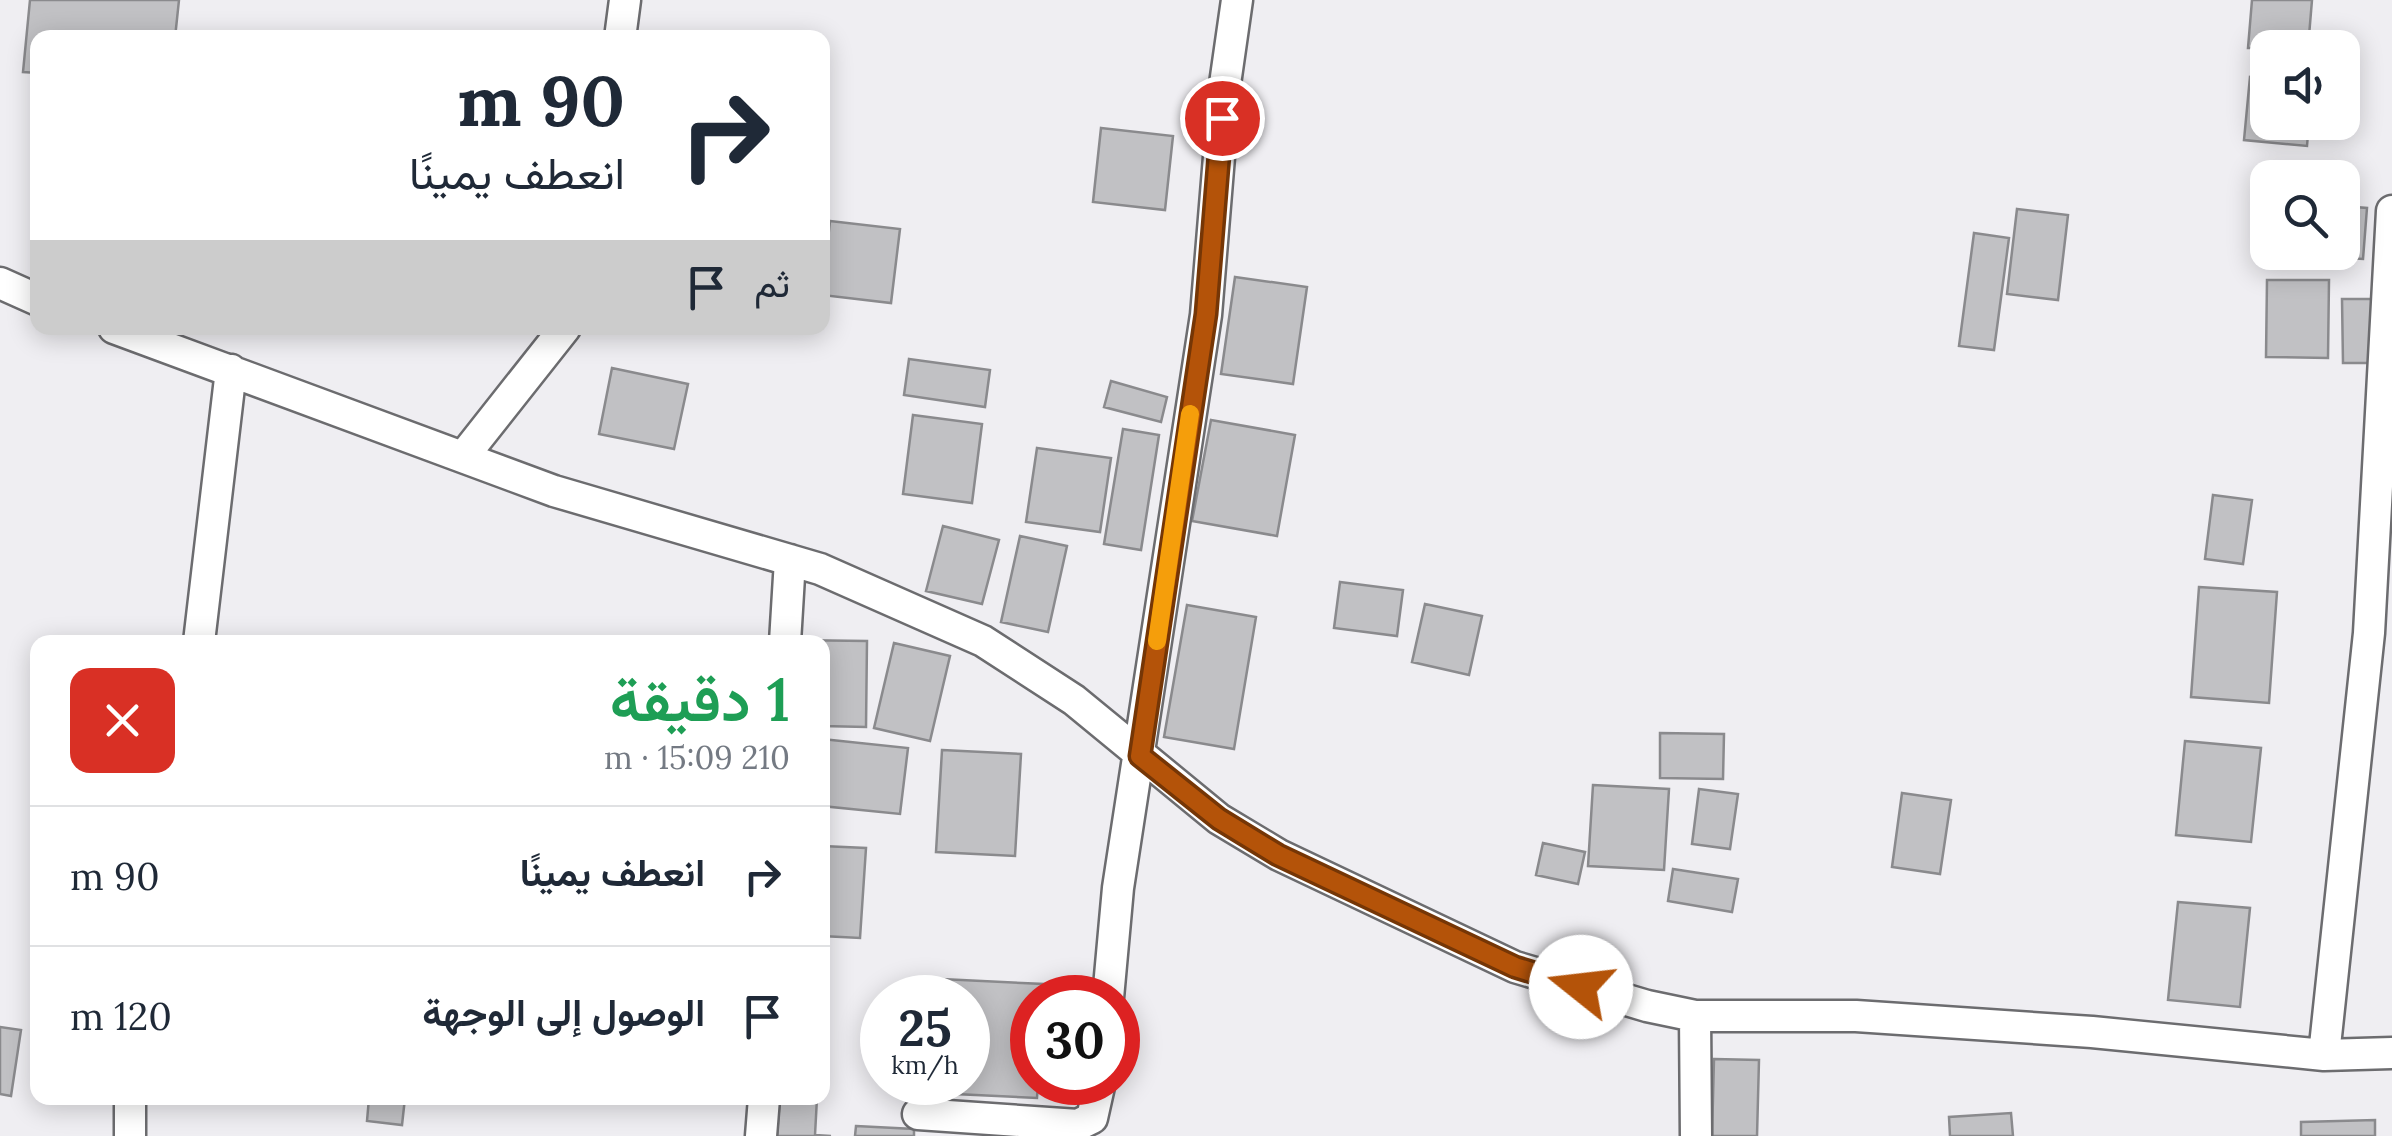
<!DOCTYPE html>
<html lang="ar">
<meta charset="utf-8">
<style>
body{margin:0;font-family:Lora,Vazirmatn,serif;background:#f6f6f7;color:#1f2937;direction:rtl;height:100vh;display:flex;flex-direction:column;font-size:38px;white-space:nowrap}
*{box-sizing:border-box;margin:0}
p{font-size:32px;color:#747a83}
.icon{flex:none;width:55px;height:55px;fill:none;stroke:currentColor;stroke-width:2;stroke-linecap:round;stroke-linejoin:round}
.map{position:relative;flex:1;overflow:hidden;direction:ltr}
.side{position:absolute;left:30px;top:635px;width:800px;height:470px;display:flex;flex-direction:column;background:#fff;border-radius:20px;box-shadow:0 5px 25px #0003;direction:rtl}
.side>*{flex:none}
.guide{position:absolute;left:30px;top:30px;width:800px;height:305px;border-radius:20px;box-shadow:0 5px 25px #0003;direction:rtl;background:#fff;color:#1f2937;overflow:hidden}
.controls{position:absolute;left:2250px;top:30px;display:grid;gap:20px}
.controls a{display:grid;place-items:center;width:110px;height:110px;border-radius:20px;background:#fff;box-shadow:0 5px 25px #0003;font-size:50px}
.speed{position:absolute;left:860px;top:975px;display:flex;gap:20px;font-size:50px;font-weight:700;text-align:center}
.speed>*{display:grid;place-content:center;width:130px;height:130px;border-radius:50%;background:#fff;box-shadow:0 5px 25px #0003;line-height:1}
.speed small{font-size:25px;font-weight:400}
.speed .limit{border:15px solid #d22;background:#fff;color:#111}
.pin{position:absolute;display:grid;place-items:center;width:85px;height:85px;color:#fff;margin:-42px;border:5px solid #fff;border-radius:50%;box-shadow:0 2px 10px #0007}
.me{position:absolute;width:110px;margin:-55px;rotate:286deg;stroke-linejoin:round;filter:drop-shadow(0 0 8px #0008)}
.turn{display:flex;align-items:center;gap:35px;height:210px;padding:0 40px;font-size:45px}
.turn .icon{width:130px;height:130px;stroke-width:2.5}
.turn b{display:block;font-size:70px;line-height:85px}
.then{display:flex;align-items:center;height:95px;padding:0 40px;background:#0003;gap:20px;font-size:38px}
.round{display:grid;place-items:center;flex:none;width:105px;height:105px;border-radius:20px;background:#f6f6f7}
.overview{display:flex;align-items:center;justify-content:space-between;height:170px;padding:0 40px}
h1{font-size:60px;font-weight:600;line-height:75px;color:#1e9e55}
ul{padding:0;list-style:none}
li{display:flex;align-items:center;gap:30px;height:140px;padding:0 40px;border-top:2px solid #e0e1e3}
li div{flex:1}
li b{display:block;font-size:38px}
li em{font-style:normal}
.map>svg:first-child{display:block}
</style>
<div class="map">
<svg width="2392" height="1136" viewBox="0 0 2392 1136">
<rect width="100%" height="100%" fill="#efeef2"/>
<path fill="#c1c1c4" stroke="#8a8a8d" stroke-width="2.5" d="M30 0H179L175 38H38V73L23 72Z
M2252 0H2312L2308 48H2248Z
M2250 77 2268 79V122H2309L2307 146 2244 140Z
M1101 128 1173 136 1165 210 1093 202Z
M2342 206 2367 208 2363 259 2313 256 2314 252H2342Z
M2017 209 2068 215 2058 300 2007 294Z
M830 221 900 229 891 303 822 295Z
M1974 233 2009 238 1994 350 1959 346Z
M1235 277 1307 287 1293 384 1221 374Z
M2267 280H2329L2328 358 2266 357Z
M2342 299H2372L2373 363H2343Z
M909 359 990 370 985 407 904 395Z
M612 368 688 384 674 449 599 434Z
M1111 381 1167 397 1161 422 1104 407Z
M913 415 982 424 972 503 903 494Z
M1211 420 1295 435 1277 536 1192 521Z
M1123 429 1159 435 1141 550 1104 544Z
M1037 448 1111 458 1100 532 1026 522Z
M2213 495 2252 500 2243 564 2205 559Z
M943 526 999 540 982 604 926 591Z
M1020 536 1067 546 1048 632 1001 622Z
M1340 582 1403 590 1397 636 1334 628Z
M2199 587 2277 592 2269 703 2191 697Z
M1425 604 1482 616 1469 675 1412 662Z
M1187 605 1256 617 1234 749 1164 737Z
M791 640 867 641 866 727 822 726V642H791Z
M894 643 950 656 930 741 874 728Z
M1660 733 1724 734 1723 779 1660 778Z
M822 739 908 748 900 814 822 806Z
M2185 741 2261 748 2251 842 2176 835Z
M942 750 1021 754 1015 856 936 852Z
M1593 785 1669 789 1664 870 1588 866Z
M1699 789 1738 794 1730 849 1692 844Z
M1902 793 1951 800 1940 874 1892 867Z
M1543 843 1585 852 1578 884 1536 875Z
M822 846 866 848 860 938 822 936Z
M1673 869 1738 879 1732 912 1668 901Z
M2178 902 2250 908 2240 1007 2168 1000Z
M941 979 1044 984 1043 998H1032V1082H1038L1037 1098 934 1093 935 1082H968V998H940Z
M0 1027 21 1030 11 1096 0 1094Z
M1714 1059 1759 1060 1757 1136H1712Z
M369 1098H405L402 1125 367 1121Z
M780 1098H817L815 1135 831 1136H777Z
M2011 1113 2013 1136H1950L1949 1117Z
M2375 1120V1136H2301V1122Z
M856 1126 914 1129V1136H855Z"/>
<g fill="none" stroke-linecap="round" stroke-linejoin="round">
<g stroke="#6c6c6f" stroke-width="35">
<path id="minor" d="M620 38 625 0
M0 283 38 300
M114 328 554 491 820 569 983 641 1074 700 1219 819 1279 855 1515 967 1647 1006 1695 1016H1856L2092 1032 2324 1055 2392 1053
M463 457 565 328
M199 642 231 370
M785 642 790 560
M1108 998 1118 888 1206 315 1225 84 1237 0
M1695 1016 1696 1136
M2324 1055 2369 633 2392 211
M918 1114 1078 1125 1092 1118 1100 1082
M130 1136V1098
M761 1136 764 1098"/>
</g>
<use href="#minor" stroke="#fff" stroke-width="30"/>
</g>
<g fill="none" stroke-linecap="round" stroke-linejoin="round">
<g stroke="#753606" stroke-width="25">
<path id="route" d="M1222 118 1206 314 1140 756 1219 819 1278 855 1515 967 1581 987"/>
</g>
<use href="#route" stroke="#b45309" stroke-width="18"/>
<path stroke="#f59e0b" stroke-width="18" d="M1157 641 1190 414"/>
</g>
</svg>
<div class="controls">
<a><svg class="icon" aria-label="sound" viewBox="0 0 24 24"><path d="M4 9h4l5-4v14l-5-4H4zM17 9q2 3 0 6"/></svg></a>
<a><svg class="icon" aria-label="search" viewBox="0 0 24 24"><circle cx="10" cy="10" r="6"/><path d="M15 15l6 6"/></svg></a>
</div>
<div class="speed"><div>25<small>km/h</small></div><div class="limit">30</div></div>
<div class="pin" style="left:1222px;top:118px;background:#d93025"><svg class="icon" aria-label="arrive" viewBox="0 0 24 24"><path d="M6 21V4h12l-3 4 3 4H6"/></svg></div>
<svg class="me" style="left:1581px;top:987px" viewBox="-20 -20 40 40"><circle r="19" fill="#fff"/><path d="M0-13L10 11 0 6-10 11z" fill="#b45309"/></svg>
<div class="guide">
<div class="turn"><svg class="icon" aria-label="right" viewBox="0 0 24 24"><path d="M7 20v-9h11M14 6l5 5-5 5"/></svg><div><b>90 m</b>انعطف يمينًا</div></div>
<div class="then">ثم<svg class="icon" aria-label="arrive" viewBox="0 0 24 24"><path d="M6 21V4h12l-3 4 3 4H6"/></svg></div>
</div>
<section class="side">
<div class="overview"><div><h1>1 دقيقة</h1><p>210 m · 15:09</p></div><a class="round" style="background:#d93025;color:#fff"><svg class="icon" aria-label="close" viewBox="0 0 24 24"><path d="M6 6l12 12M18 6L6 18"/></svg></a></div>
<ul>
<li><svg class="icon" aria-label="right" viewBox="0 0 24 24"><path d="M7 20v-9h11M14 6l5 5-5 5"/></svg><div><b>انعطف يمينًا</b></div><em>90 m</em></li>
<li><svg class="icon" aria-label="arrive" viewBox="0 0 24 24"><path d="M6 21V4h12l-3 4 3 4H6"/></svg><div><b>الوصول إلى الوجهة</b></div><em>120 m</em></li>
</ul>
</section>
</div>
